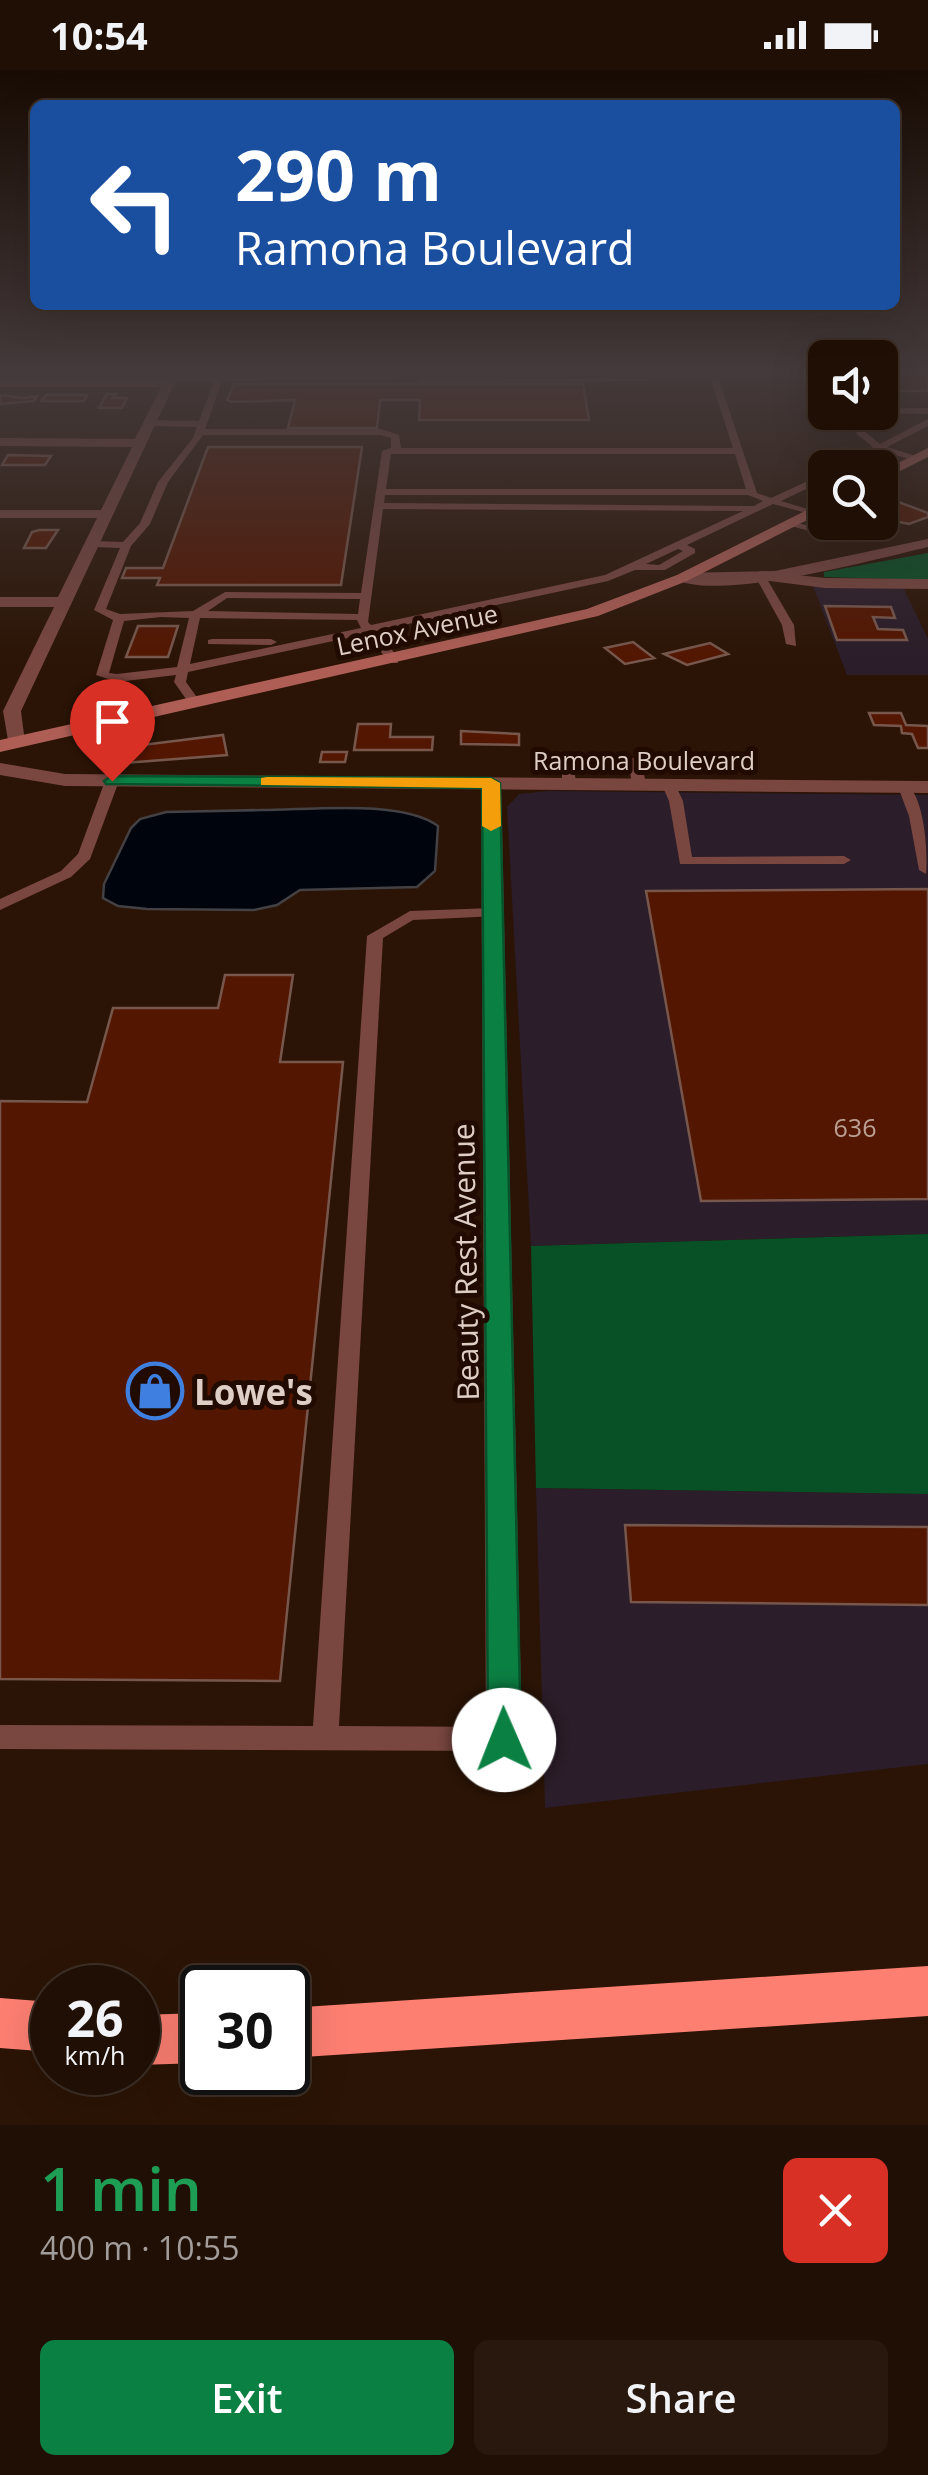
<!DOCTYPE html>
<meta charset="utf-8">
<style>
body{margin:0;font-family:"Open Sans",sans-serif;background:#28180e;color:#f1f3f6;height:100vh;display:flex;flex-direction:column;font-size:38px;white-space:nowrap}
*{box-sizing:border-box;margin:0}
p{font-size:32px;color:#a29c9a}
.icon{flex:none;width:55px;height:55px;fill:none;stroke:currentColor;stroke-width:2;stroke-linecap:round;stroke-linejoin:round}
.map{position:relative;height:2055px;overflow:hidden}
.side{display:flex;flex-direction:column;background:#200f04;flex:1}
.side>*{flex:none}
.banner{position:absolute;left:30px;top:30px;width:870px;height:210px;border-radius:15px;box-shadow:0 10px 40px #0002,0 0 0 2px #3d2f26;background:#1a4fa0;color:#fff;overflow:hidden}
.buttons{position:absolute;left:808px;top:270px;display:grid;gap:20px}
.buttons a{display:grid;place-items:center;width:90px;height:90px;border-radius:15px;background:#200f04;box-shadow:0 10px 40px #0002,0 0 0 2px #3d2f26;font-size:50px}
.speed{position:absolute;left:30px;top:1895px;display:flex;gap:20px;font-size:50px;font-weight:700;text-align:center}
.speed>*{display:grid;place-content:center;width:130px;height:130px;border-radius:50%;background:#200f04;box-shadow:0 10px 40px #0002,0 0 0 2px #3d2f26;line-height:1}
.speed small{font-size:25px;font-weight:400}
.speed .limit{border:5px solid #111;border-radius:15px;background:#fff;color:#111}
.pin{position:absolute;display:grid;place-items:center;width:85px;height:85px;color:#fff;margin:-102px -42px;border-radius:50% 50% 50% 0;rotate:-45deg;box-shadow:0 0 10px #0007}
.pin .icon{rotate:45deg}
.me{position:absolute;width:110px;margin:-55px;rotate:359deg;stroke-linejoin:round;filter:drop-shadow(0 0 8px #0008)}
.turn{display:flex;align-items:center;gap:35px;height:210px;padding:0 40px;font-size:45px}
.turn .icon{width:130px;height:130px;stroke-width:2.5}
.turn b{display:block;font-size:70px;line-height:85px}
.round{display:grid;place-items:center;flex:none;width:105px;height:105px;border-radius:15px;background:#28180e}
.overview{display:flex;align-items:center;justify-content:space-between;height:170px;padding:0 40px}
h1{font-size:60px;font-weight:600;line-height:75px;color:#1e9e55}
.primary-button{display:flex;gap:20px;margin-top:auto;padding:20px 40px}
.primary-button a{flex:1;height:115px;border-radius:15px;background:#0b8043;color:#fff;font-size:40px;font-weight:600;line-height:115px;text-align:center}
.primary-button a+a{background:#28180e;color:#f1f3f6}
.status{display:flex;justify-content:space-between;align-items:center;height:70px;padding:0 50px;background:#200f04;direction:ltr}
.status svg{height:28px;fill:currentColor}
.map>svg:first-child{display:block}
</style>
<div class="status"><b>10:54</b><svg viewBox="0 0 49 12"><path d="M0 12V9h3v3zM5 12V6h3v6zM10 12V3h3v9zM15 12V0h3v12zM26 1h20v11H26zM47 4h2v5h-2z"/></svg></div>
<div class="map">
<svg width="928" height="2055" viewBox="0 0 928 2055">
<rect width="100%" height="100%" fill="#2b1405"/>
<path fill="#2b1d29" d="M813 516 903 517 928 569V605H847Z
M549 721 928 725V1164L531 1176 507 737 519 724Z
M536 1418 928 1424V1694L545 1738Z"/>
<path fill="#085026" d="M928 483V510L824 507V502Z
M928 1164V1424L536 1418 531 1176Z"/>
<path fill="#00050d" stroke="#434144" stroke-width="2.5" d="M262 740C309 740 401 729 438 756L435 801 417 817 300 820 277 835 254 840 147 839 118 836 103 828 104 814 131 758 140 749 166 742Z"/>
<path fill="#531600" stroke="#77574c" stroke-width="2.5" d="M422 304H645L647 310 421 311Z
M880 304H928V321H880Z
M234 314H583L589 350H419L420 330H380L377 358H288L295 330 232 332 227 330Z
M107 324H116L113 328H127L122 338H99Z
M0 325 23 328 37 326 34 331 0 334Z
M46 325H87L84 331H42Z
M208 377H362L341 515H157L160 508H122L126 498H163Z
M8 385 51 386 45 395H2Z
M885 427 928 443V447L909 454 880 448V429Z
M39 460H58L46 478H24L32 462Z
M825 536 891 537 895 548 873 547 878 559 903 560 907 570H837Z
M138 556H178L168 587H126Z
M633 572 654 588 625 594 605 578Z
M710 573 728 584 687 595 664 584Z
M869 643H901L906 655 928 656V678H918L912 664 902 663 901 656 874 655Z
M358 654H391L390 667H433L432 680H354Z
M461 661 519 664V675L461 674Z
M223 665 227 685 111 694 110 679Z
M322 682H347L345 692H320Z
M928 819V1129L701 1131 646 821Z
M225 905H293L280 992H343L280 1611 0 1609V1031L87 1032 113 938H218Z
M625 1455 928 1457V1535L631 1532Z"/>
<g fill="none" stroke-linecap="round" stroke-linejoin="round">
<path fill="#794640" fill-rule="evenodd" d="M216 304H224V306L396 304V308L392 310 222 311 205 359H381L399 365 401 378H733L709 304H717L757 423 771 428 825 403V410L781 431 814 441V445L773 434 687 475 695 479V483L665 500H635L608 511 376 561 398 587V593H390L366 564 188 602 186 612 201 633 195 637 191 636 174 612 176 605 117 612 96 605 113 550 94 540 120 478 93 477 88 474 93 471 123 472 140 453 158 412 193 368 197 357 150 356 146 353 150 350 199 351 214 311H171L168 307H215ZM203 365H380L391 368V378L382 381 361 523 225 522 193 541 120 544 106 539 131 476 150 454 168 412ZM391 384H735L746 419H386ZM385 425H748L763 431 754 436 384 433ZM383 439 743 441 605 505 371 555 368 552ZM678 479 683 481 659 495 646 494ZM227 528 360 529 358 544 208 541ZM161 547 189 548 177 597 117 604 109 603 124 551ZM200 548 357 550 361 558 190 594Z
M880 338H928V344L877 343 880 342Z
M843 342H852L864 361 880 374 928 349V356L887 377 922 388 917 391 880 381 849 398H837L873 377 858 365Z
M880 450 881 452 880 454 829 466 783 454 788 451 829 460Z
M756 504H764L794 555 796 576 786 574 782 555 755 506Z
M212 569H271L277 572 271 575 208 574V570Z
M635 688 642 692 646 715 644 718 639 719 632 715 629 696H574L576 714 569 718 562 714V689Z
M112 707 119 711 90 789 71 807 0 840V829L61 801 78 784 105 711Z
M669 711 674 712 683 731 692 787 844 786 851 790 844 794H680L669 731 662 715Z
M905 713C925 725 928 784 926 804L919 800 909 746 898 717Z
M493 838 501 843 498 846 413 850 383 868 339 1656 504 1657 513 1660 517 1669 513 1678 504 1681 0 1679V1655L313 1656 367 866 410 841Z"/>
<path fill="#794640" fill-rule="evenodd" d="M167 304H179L21 641 25 672 16 678 9 676 3 641 54 537H0V527H58L97 448H0V440H101L132 377 0 376V368L135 369 161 317H0V309H164Z
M760 501 825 508 928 509V519L825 518 755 509 752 506Z
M491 707 501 713 522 1669 517 1681 504 1686 491 1681 486 1669 481 713Z"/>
<path fill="#794640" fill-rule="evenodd" d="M928 469V477C880 488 712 534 674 508L682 503 775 501Z
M0 693 65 704 928 711V723L65 716 0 705Z"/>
<path fill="#ae5e55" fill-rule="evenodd" d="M928 378V387L880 411V402Z
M825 431V441L687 511 598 546 0 682V670L587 539 677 505Z"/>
<path fill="#fd7f72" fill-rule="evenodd" d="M928 1896V1946L288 1988V1938Z
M0 1928 52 1932V1982L0 1978Z
M202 1943V1993L138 1995V1945Z"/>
</g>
<linearGradient id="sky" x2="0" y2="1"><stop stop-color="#180b03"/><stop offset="0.51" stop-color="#443a3b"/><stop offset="1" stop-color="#443a3b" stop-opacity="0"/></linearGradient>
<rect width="928" height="592" fill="url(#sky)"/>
<path fill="#0b8043" stroke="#07532c" stroke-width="2.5" d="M112 706 491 708 500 713 521 1670 516 1681 504 1685 493 1681 488 1670 482 718 106 714 104 711Z"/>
<path fill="#f59e0b" d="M267 707 491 708 500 713 501 756 491 761 482 756V718L261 715V708Z"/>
<defs>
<g id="shop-ring" transform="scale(2.875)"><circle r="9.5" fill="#210b00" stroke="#3f7fe0" stroke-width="1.5"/><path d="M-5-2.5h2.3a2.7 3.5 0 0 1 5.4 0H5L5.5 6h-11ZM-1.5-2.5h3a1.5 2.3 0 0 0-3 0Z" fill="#3f7fe0"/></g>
</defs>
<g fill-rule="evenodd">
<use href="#shop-ring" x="155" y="1321"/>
</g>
<g text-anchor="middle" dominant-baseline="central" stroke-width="10" stroke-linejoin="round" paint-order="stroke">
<g font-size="25" fill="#dfcec5" stroke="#210b00">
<text transform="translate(417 559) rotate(-12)">Lenox Avenue</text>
<text x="644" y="690">Ramona Boulevard</text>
</g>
<g font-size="25" fill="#bca094">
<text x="855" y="1057">636</text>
</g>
<g font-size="30" fill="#dfcec5" stroke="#210b00">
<text transform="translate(465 1192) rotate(-91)">Beauty Rest Avenue</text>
</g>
<g font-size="35" font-weight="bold" fill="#dfcec5" stroke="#210b00" text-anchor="start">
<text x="194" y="1321">Lowe's</text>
</g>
</g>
</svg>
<div class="buttons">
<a><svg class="icon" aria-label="sound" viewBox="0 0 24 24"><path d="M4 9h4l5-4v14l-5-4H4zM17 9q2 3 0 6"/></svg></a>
<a><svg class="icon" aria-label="search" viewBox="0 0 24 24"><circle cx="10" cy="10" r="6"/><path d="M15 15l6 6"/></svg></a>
</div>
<div class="speed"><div>26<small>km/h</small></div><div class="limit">30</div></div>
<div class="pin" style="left:112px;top:711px;background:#d93025"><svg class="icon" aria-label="arrive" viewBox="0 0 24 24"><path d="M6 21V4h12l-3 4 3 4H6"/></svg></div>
<svg class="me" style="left:504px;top:1670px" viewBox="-20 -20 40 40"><circle r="19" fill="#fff"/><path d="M0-13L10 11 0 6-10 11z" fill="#0b8043"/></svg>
<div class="banner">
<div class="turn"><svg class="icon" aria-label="left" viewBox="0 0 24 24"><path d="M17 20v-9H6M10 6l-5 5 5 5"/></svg><div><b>290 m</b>Ramona Boulevard</div></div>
</div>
</div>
<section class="side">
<div class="overview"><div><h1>1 min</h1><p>400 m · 10:55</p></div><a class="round" style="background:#d93025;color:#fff"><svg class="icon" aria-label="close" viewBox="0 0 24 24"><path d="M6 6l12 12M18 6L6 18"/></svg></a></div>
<div class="primary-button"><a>Exit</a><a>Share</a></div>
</section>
